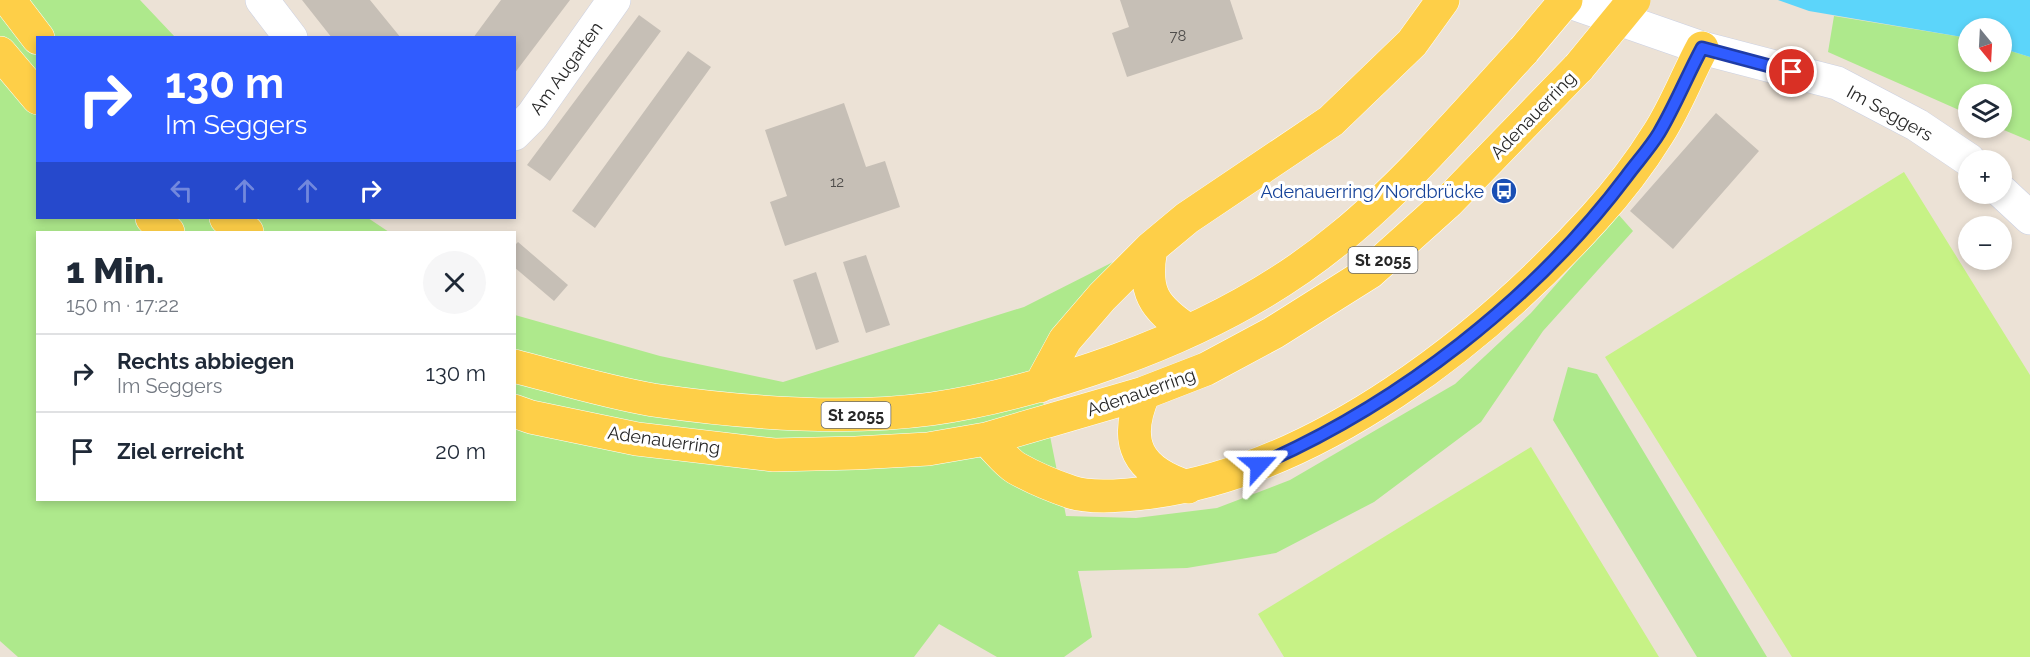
<!DOCTYPE html>
<html lang="de">
<meta charset="utf-8">
<style>
body{margin:0;font-family:Raleway,sans-serif;background:#f6f6f7;color:#1f2937;height:100vh;display:flex;flex-direction:column;font-size:22px;white-space:nowrap}
*{box-sizing:border-box;margin:0}
p{font-size:20px;color:#747a83}
.icon{flex:none;width:33px;height:33px;fill:none;stroke:currentColor;stroke-width:2;stroke-linecap:round;stroke-linejoin:round}
.map{position:relative;flex:1;overflow:hidden}
.sheet{position:absolute;left:36px;top:231px;width:480px;height:270px;display:flex;flex-direction:column;background:#fff;border-radius:0px;box-shadow:0 3px 9px #0003}
.sheet>*{flex:none}
.hud{position:absolute;left:36px;top:36px;width:480px;height:183px;border-radius:0px;box-shadow:0 3px 9px #0003;background:#305cff;color:#fff;overflow:hidden}
.needle{width:39px;rotate:162deg}
.tools{position:absolute;left:1958px;top:18px;display:grid;gap:12px}
.tools a{display:grid;place-items:center;width:54px;height:54px;border-radius:50%;background:#fff;box-shadow:0 3px 9px #0003;font-size:30px}
.pin{position:absolute;display:grid;place-items:center;width:51px;height:51px;color:#fff;margin:-26px;border:3px solid #fff;border-radius:50%;box-shadow:0 2px 6px #0007}
.me{position:absolute;width:66px;margin:-33px;rotate:66deg;stroke-linejoin:round;filter:drop-shadow(0 0 4px #0008)}
.turn{display:flex;align-items:center;gap:21px;height:126px;padding:0 30px;font-size:27px}
.turn .icon{width:78px;height:78px;stroke-width:2.5}
.turn b{display:block;font-size:42px;line-height:51px}
.lanes{display:flex;align-items:center;height:57px;padding:0 30px;background:#0003;justify-content:center;gap:30px;direction:ltr}
.lanes .off{opacity:.35}
.round{display:grid;place-items:center;flex:none;width:63px;height:63px;border-radius:32px;background:#f6f6f7}
.headline{display:flex;align-items:center;justify-content:space-between;height:102px;padding:0 30px}
h1{font-size:36px;font-weight:800;line-height:45px}
ul{padding:0;list-style:none}
li{display:flex;align-items:center;gap:18px;height:78px;padding:0 30px;border-top:2px solid #e0e1e3}
li div{flex:1}
li b{display:block;font-size:22px}
li em{font-style:normal}
.map>svg:first-child{display:block}
</style>
<div class="map">
<svg width="2030" height="657" viewBox="0 0 2030 657">
<rect width="100%" height="100%" fill="#ece2d6"/>
<path fill="#aee98c" d="M0 0H140L175 37 38 38V218H368L389 232H38V500H514L515 315 660 356 783 382 1024 307 1113 262 1040 386 1066 516 1136 518 1217 508 1290 480 1455 384 1531 313 1618 214 1633 231 1543 331 1481 422 1374 502 1276 553 1187 568 1078 571 1092 637 1064 657H997L939 624 914 657H18L0 641Z
M1834 16 1968 38V62H2001V48L2030 57V141L1999 128 2001 94H1968V114L1828 52Z
M1568 367 1597 374 1767 657H1697L1553 420Z"/>
<path fill="#c7f286" d="M1904 172 2030 375V657H1792L1605 357Z
M1531 447 1659 657H1284L1258 614Z"/>
<path fill="#5cd5fa" d="M1778 0H2030V57L2001 48V28H1968V38L1809 11Z"/>
<path fill="#c6bfb6" d="M302 0H370L401 38H332Z
M501 0H570L514 74V38H473Z
M1120 0H1230L1243 39 1127 77 1112 33 1129 27Z
M639 15 661 31 550 181 527 165Z
M688 51 711 67 595 228 572 211Z
M844 103 866 167 885 161 900 207 785 246 770 202 787 196 765 130Z
M1716 113 1759 151 1673 249 1630 211Z
M518 242 568 285 554 301 514 267V246Z
M866 255 890 325 866 333 843 262Z
M816 272 839 342 816 350 793 280Z"/>
<g fill="none" stroke-linecap="round" stroke-linejoin="round">
<g stroke="#cbd0e2" stroke-width="34">
<path id="minor" d="M262 0 291 38
M1564 0 1702 48 1837 83 1917 125 1969 160
M514 134 532 116 614 0
M2001 191 2030 218"/>
</g>
<g stroke="#fff" stroke-width="34">
<path id="major" d="M9 0 38 38
M0 53 38 98
M152 218 168 232
M226 218 247 232
M1151 248C1143 292 1153 307 1189 331
M514 366C560 378 606 392 653 400 743 413 840 421 931 409 995 400 1057 382 1118 360 1198 331 1275 292 1341 237 1406 184 1467 112 1524 50
M1040 386 1065 340 1102 297 1151 248 1187 218 1331 121 1412 43 1443 0
M1144 393C1122 443 1138 471 1188 487
M514 411 531 417 637 439 774 455 856 453 928 449 986 439 1144 393 1206 369 1273 333 1370 272 1448 202 1579 67
M986 439C996 448 1005 461 1016 468 1032 477 1053 486 1071 492 1092 499 1131 495 1153 492 1320 469 1483 340 1594 218 1617 193 1640 163 1658 134 1675 108 1687 76 1702 48"/>
</g>
<use href="#minor" stroke="#fff" stroke-width="33"/>
<use href="#major" stroke="#fecf48" stroke-width="33"/>
<g stroke="#fff" stroke-width="34" stroke-linecap="butt">
<path id="major-bridge" d="M1524 50 1566 0
M1579 67 1634 0"/>
</g>
<use href="#major-bridge" stroke="#fecf48" stroke-width="33"/>
</g>
<g fill="none" stroke-linecap="round" stroke-linejoin="round">
<g stroke="#1f3ca6" stroke-width="15">
<path id="route" d="M1259 465C1399 404 1534 299 1626 177 1637 162 1650 148 1659 133 1675 106 1687 76 1702 48L1792 72"/>
</g>
<use href="#route" stroke="#305cff" stroke-width="10"/>
</g>
<defs>
<g id="bus-disc" transform="scale(1.35)"><circle r="9.5" fill="#1a4fb4" stroke="#fff"/><path d="M-5-6H5V4H4V6H2V4H-2V6H-4V4H-5ZM-3.5-4V0h7V-4ZM-3.5 1.2v1.5H-2V1.2ZM2 1.2v1.5H3.5V1.2Z" fill="#fff"/></g>
</defs>
<g fill-rule="evenodd">
<use href="#bus-disc" x="1504" y="191"/>
</g>
<g text-anchor="middle" dominant-baseline="central" stroke-width="6" stroke-linejoin="round" paint-order="stroke">
<g font-size="15" fill="#4f4d4b">
<text x="1178" y="36">78</text>
<text x="837" y="182">12</text>
</g>
<g fill="#fff" stroke="#686868" stroke-width="1.5">
<rect x="1348.5" y="247" width="69" height="26" rx="4.5"/>
<rect x="821.5" y="402" width="69" height="26" rx="4.5"/>
</g>
<g font-size="16" font-weight="bold" fill="#272727">
<text x="1383" y="260">St 2055</text>
<text x="856" y="415">St 2055</text>
</g>
<g font-size="18" fill="#272727" stroke="#fff">
<text transform="translate(566 68) rotate(-54)">Am Augarten</text>
<text transform="translate(1890 113) rotate(29)">Im Seggers</text>
<text transform="translate(1533 115) rotate(-46)">Adenauerring</text>
<text transform="translate(1141 392) rotate(-19)">Adenauerring</text>
<text transform="translate(664 440) rotate(8)">Adenauerring</text>
</g>
<g font-size="18" fill="#164399" stroke="#fff" text-anchor="end">
<text x="1484" y="191">Adenauerring/Nordbrücke</text>
</g>
</g>
</svg>
<div class="tools">
<a><svg class="needle" viewBox="-14 -14 28 28"><path d="M0-13l5 13h-10z" fill="#e53935"/><path d="M0 13l5-13h-10z" fill="#747a83"/></svg></a>
<a><svg class="icon" aria-label="layers" viewBox="0 0 24 24"><path d="M12 4l9 5-9 5-9-5zM3 14l9 5 9-5"/></svg></a>
<a>+</a>
<a>−</a>
</div>
<div class="pin" style="left:1792px;top:72px;background:#d93025"><svg class="icon" aria-label="arrive" viewBox="0 0 24 24"><path d="M6 21V4h12l-3 4 3 4H6"/></svg></div>
<svg class="me" style="left:1259px;top:465px" viewBox="-20 -20 40 40"><path d="M0-17L14 15 0 8-14 15z" fill="#305cff" stroke="#fff" stroke-width="4"/></svg>
<div class="hud">
<div class="turn"><svg class="icon" aria-label="right" viewBox="0 0 24 24"><path d="M7 20v-9h11M14 6l5 5-5 5"/></svg><div><b>130 m</b>Im Seggers</div></div>
<div class="lanes"><svg class="icon off" aria-label="left" viewBox="0 0 24 24"><path d="M17 20v-9H6M10 6l-5 5 5 5"/></svg><svg class="icon off" aria-label="ahead" viewBox="0 0 24 24"><path d="M12 20V5M6 11l6-6 6 6"/></svg><svg class="icon off" aria-label="ahead" viewBox="0 0 24 24"><path d="M12 20V5M6 11l6-6 6 6"/></svg><svg class="icon" aria-label="right" viewBox="0 0 24 24"><path d="M7 20v-9h11M14 6l5 5-5 5"/></svg></div>
</div>
<section class="sheet">
<div class="headline"><div><h1>1 Min.</h1><p>150 m · 17:22</p></div><a class="round"><svg class="icon" aria-label="close" viewBox="0 0 24 24"><path d="M6 6l12 12M18 6L6 18"/></svg></a></div>
<ul>
<li><svg class="icon" aria-label="right" viewBox="0 0 24 24"><path d="M7 20v-9h11M14 6l5 5-5 5"/></svg><div><b>Rechts abbiegen</b><p>Im Seggers</p></div><em>130 m</em></li>
<li><svg class="icon" aria-label="arrive" viewBox="0 0 24 24"><path d="M6 21V4h12l-3 4 3 4H6"/></svg><div><b>Ziel erreicht</b></div><em>20 m</em></li>
</ul>
</section>
</div>
